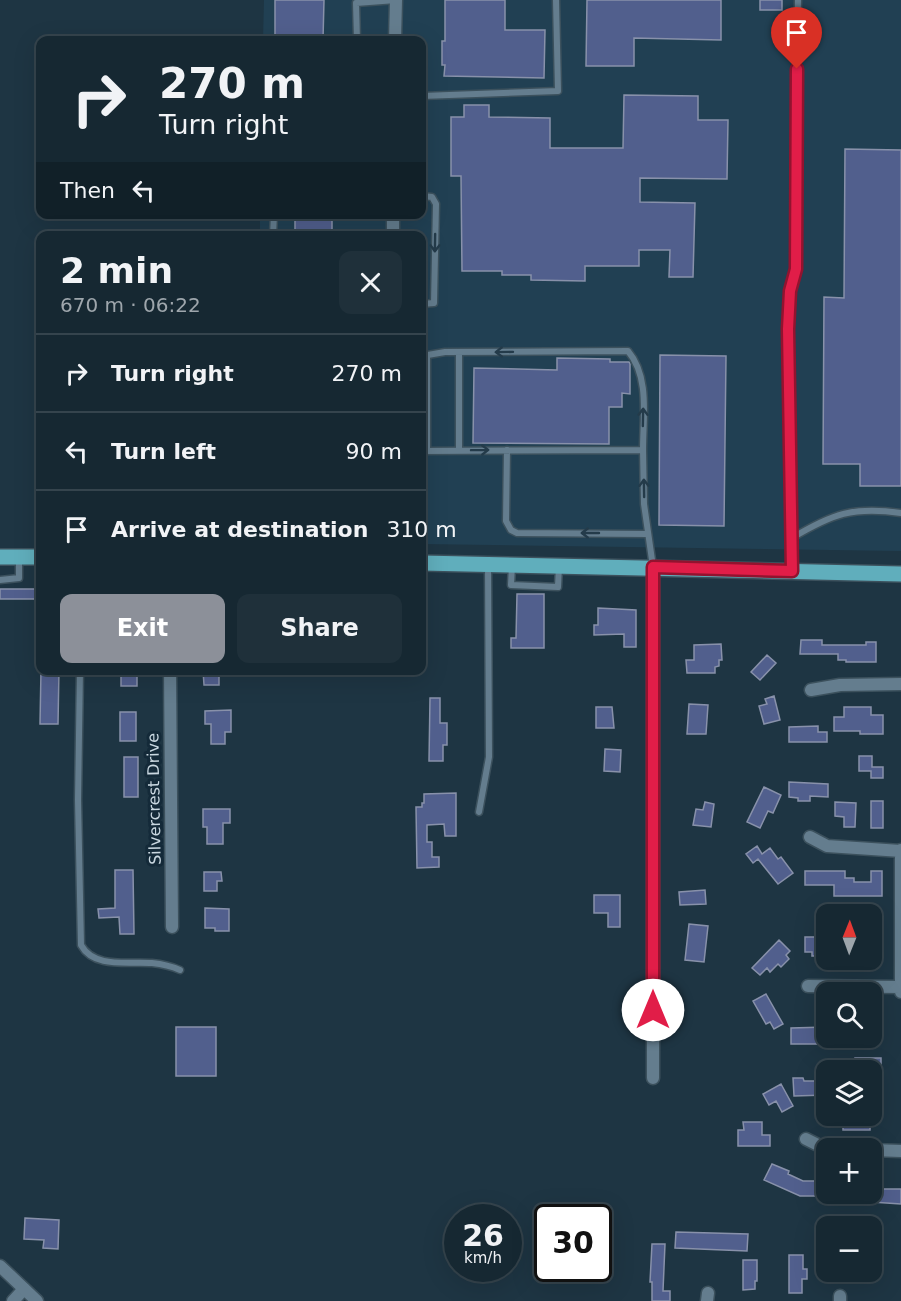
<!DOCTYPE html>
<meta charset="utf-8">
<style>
body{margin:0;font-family:"DejaVu Sans",sans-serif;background:#1f303a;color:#f1f3f6;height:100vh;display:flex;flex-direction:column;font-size:22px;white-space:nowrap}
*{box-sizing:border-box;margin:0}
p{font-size:20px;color:#9ea6ac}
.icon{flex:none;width:33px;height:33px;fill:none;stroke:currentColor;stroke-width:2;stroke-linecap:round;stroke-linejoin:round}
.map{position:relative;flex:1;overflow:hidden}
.sheet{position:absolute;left:36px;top:231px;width:390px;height:444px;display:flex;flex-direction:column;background:#162832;border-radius:12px;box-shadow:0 6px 24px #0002,0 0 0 2px #35444d}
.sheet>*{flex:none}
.hud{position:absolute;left:36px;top:36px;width:390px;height:183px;border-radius:12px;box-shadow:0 6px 24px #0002,0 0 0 2px #35444d;background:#162832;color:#f1f3f6;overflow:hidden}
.needle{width:39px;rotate:1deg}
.fabs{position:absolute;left:816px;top:904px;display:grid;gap:12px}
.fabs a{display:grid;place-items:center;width:66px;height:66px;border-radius:12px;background:#162832;box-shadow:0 6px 24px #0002,0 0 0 2px #35444d;font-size:30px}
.speed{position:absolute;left:444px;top:1204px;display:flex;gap:12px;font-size:30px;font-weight:700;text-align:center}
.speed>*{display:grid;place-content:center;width:78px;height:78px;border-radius:50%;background:#162832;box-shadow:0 6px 24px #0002,0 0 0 2px #35444d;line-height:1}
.speed small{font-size:15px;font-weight:400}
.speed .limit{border:3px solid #111;border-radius:9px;background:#fff;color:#111}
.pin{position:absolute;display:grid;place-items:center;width:51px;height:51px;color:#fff;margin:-62px -26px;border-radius:50% 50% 50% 0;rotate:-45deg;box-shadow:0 0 6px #0007}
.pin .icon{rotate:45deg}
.me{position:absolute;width:66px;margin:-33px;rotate:0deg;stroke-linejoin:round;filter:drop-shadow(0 0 4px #0008)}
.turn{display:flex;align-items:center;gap:21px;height:126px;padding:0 24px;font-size:27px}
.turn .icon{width:78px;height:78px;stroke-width:2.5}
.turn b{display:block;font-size:42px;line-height:51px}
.then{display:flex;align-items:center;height:57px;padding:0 24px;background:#0003;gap:12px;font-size:22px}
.round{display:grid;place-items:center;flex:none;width:63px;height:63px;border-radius:12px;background:#1f303a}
.overview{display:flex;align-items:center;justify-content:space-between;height:102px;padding:0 24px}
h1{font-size:36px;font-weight:600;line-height:45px}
.cta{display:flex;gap:12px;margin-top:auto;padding:12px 24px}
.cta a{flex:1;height:69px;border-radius:12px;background:#8c9099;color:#fff;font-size:24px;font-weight:600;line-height:69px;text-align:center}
.cta a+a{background:#1f303a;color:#f1f3f6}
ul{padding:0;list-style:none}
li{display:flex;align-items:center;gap:18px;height:78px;padding:0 24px;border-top:2px solid #35444d}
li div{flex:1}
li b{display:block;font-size:22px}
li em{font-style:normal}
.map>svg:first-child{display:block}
</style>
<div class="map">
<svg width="901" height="1301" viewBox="0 0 901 1301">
<rect width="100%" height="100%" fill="#1e3543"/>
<path fill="#214053" d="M264 0H901V551L422 544V236H260V215L422 214V40H263Z"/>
<path fill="#515f8d" stroke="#8891aa" stroke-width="1.5" d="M275 0H324L323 40H275Z
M445 0H505V30H545L544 78 444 76 445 65H442V41H445Z
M587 0H721V40L634 38V66H586Z
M760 0H782V10H760Z
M624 95 698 96V120H728L727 179 640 178V202L695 203 693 277H669L670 250H639V266H585V281L531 280V275H502V271H462L461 176H451V117H464V105H489V117L550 118V148H623Z
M845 149 901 150V486H860V464H823L824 297 844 298Z
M295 214H332V236H295Z
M660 355 726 356 724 526 659 525Z
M557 358 610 359V362H629L630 364V394L622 393V407H609V444L473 443 474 368 557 370Z
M0 589H40V599H0Z
M517 594H544V648H511V638H516Z
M598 608 636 610V647H624V634L594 635V625H598Z
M801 640H822V645H866V642H876V662H846V660H838V654H800Z
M721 644 722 660H719V666L715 667V673H687L686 660H694V645Z
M767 655 776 663 760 680 751 672Z
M41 670H59L58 724H40Z
M121 670H137V686H121Z
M203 670H219V685H204Z
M774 696 780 720 764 724 759 706 767 704 765 699Z
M430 698H440V723H447V745H443V761H429Z
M689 704 708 705 706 734H687Z
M596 707H612L614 728H596Z
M844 707H871V715H883V734H860V731H834V717H844Z
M231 710V732H225V744H211V724H205V711Z
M120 712H136V741H120Z
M818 726V732H827V742H789V727Z
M605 749 621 750 620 772 604 771Z
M859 756H872V767H883V778H871V771H859Z
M124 757H138V797H124Z
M789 782 828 784V797L810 796V801H798V798L789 797Z
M764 787 781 795 773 813 768 811 760 828 747 822Z
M456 793V836H445L444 824 427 825V842H432V857H439V867L417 868 416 807H422V803H424V794Z
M871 801H883V828H871Z
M705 802 714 804 711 827 693 825 696 809 703 810Z
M835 802 856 803 855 827H844V817L835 816Z
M203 809H230V823H223V844H207V827H203Z
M757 846 762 854 770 848 778 859 781 857 793 873 778 884 758 859 753 863 746 854Z
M115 870H133L134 934H120L119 917 99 918 98 909 115 908Z
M805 871H845V878H854V882H871V871H882V896H834V885H805Z
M204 872H221L222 881H217V891H204Z
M705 890 706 904 680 905 679 892Z
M594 895H620V927H608V913H594Z
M205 908 229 909V931H215V928H205Z
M689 924 708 926 704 962 685 960Z
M805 937H826V956H812V952H805Z
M779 940 790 951 786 955 789 959 781 967 778 964 770 972 767 968 760 975 752 968Z
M872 940H880V965H872Z
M766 994 783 1024 774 1029 770 1022 766 1024 753 1001Z
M872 1009H882V1034H872Z
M176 1027H216V1076H176Z
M826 1027V1044H791V1028Z
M855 1058H881V1069L855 1071Z
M793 1078H803L804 1081H826V1095L794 1096Z
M781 1084 793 1106 782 1112 776 1101 769 1105 763 1094Z
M843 1116H870V1130H843Z
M743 1122H762V1135H770V1146H738V1130H744Z
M772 1164 789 1171 788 1174 803 1181H826V1196H800L764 1180Z
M872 1189H901V1204L872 1202Z
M25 1218 59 1220 58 1249 43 1248 44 1240 24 1239Z
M676 1232 748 1234 747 1251 675 1248Z
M652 1244H665L663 1291H670V1301H652V1282H650Z
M789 1255H803V1269H807V1279H802V1293H789Z
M743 1260H757V1281H755V1289L743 1290Z"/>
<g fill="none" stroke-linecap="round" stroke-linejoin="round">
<g stroke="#3c515d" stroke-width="9">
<path id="service" d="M370 40H357L356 3 396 0
M422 96 558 91 556 0
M422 196 432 197 436 204 434 303 422 304
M273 236 274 214
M459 352V451
M422 356 445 352 628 351C650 377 643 417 643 450L422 451
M507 450 506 521 511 530 517 533 648 534
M643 450 644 504 653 567
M427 451V355
M792 538C832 514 853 506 901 513
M512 565 511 585 558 587 559 566
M793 571 788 329 790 291 796 269 795 139 798 0
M0 580 19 578V558
M80 670 78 800 81 945C94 969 129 961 152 963 162 964 171 966 180 970
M479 812 489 757 488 565"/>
</g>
<g stroke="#3c515d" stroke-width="15">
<path id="minor" d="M170 670 172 927
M811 690 840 685 901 684
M810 837 827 846 901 851
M901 850V992
M808 986 901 987
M653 1078V567
M806 1139 826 1149
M872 1150 901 1151
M13 1301 24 1289
M707 1301 708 1293
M840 1301V1296"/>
</g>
<g stroke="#3c515d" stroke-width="15">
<path id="tertiary" d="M395 40 396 0
M393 236V214
M0 1266 37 1301"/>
</g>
<g stroke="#3c515d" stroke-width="18">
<path id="primary" d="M0 557H40
M422 563 901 574"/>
</g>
<use href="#service" stroke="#647d8e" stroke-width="6"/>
<use href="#minor" stroke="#647d8e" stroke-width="12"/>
<use href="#tertiary" stroke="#647d8e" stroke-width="12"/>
<use href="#primary" stroke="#60aebc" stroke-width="15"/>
</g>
<defs><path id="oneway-shaft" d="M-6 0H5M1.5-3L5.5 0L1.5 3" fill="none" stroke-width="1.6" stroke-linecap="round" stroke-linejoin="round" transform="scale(1.5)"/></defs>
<g stroke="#243b4a">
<use href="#oneway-shaft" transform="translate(435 243) rotate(91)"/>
<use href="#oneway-shaft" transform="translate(504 352) rotate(179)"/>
<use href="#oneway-shaft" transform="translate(643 417) rotate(-89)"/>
<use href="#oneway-shaft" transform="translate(480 450) rotate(-1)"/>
<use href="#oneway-shaft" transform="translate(644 488) rotate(-91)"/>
<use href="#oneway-shaft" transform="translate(590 533) rotate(-180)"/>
</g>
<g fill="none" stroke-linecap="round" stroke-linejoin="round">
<g stroke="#92132f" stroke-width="15">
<path id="route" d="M653 1010V567L792 571 788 329 790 291 796 269 797 69"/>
</g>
<use href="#route" stroke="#e11d48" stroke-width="10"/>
</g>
<g text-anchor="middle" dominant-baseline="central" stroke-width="6" stroke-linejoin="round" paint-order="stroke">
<g font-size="16" fill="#cad8e1" stroke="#142a39">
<text transform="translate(154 799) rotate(-91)">Silvercrest Drive</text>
</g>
</g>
</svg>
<div class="fabs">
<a><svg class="needle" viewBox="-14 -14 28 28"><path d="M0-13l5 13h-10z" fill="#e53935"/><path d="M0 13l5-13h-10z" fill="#9ea6ac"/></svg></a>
<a><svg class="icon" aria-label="search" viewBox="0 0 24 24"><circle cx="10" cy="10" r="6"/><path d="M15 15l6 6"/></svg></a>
<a><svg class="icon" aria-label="layers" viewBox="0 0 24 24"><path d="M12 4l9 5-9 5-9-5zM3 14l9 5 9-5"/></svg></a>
<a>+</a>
<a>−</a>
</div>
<div class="speed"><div>26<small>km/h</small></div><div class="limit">30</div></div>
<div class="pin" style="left:797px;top:69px;background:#d93025"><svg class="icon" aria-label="arrive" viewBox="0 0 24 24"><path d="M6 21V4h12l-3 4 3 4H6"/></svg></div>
<svg class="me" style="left:653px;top:1010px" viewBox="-20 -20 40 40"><circle r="19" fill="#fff"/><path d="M0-13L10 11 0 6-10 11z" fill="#e11d48"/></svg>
<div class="hud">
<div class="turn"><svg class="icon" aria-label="right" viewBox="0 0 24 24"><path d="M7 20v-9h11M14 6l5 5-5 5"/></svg><div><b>270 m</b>Turn right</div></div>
<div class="then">Then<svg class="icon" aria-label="left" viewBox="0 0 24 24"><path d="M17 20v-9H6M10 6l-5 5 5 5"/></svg></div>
</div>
<section class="sheet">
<div class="overview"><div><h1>2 min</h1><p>670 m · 06:22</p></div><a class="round"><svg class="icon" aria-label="close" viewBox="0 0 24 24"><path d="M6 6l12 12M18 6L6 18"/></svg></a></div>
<ul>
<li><svg class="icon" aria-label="right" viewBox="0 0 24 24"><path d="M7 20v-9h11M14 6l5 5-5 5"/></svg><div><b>Turn right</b></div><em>270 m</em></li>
<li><svg class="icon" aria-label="left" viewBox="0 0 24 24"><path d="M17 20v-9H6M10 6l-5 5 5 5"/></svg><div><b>Turn left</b></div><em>90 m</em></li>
<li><svg class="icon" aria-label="arrive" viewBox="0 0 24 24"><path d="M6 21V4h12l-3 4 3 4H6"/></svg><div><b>Arrive at destination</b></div><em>310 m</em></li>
</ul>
<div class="cta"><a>Exit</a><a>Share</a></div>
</section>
</div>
